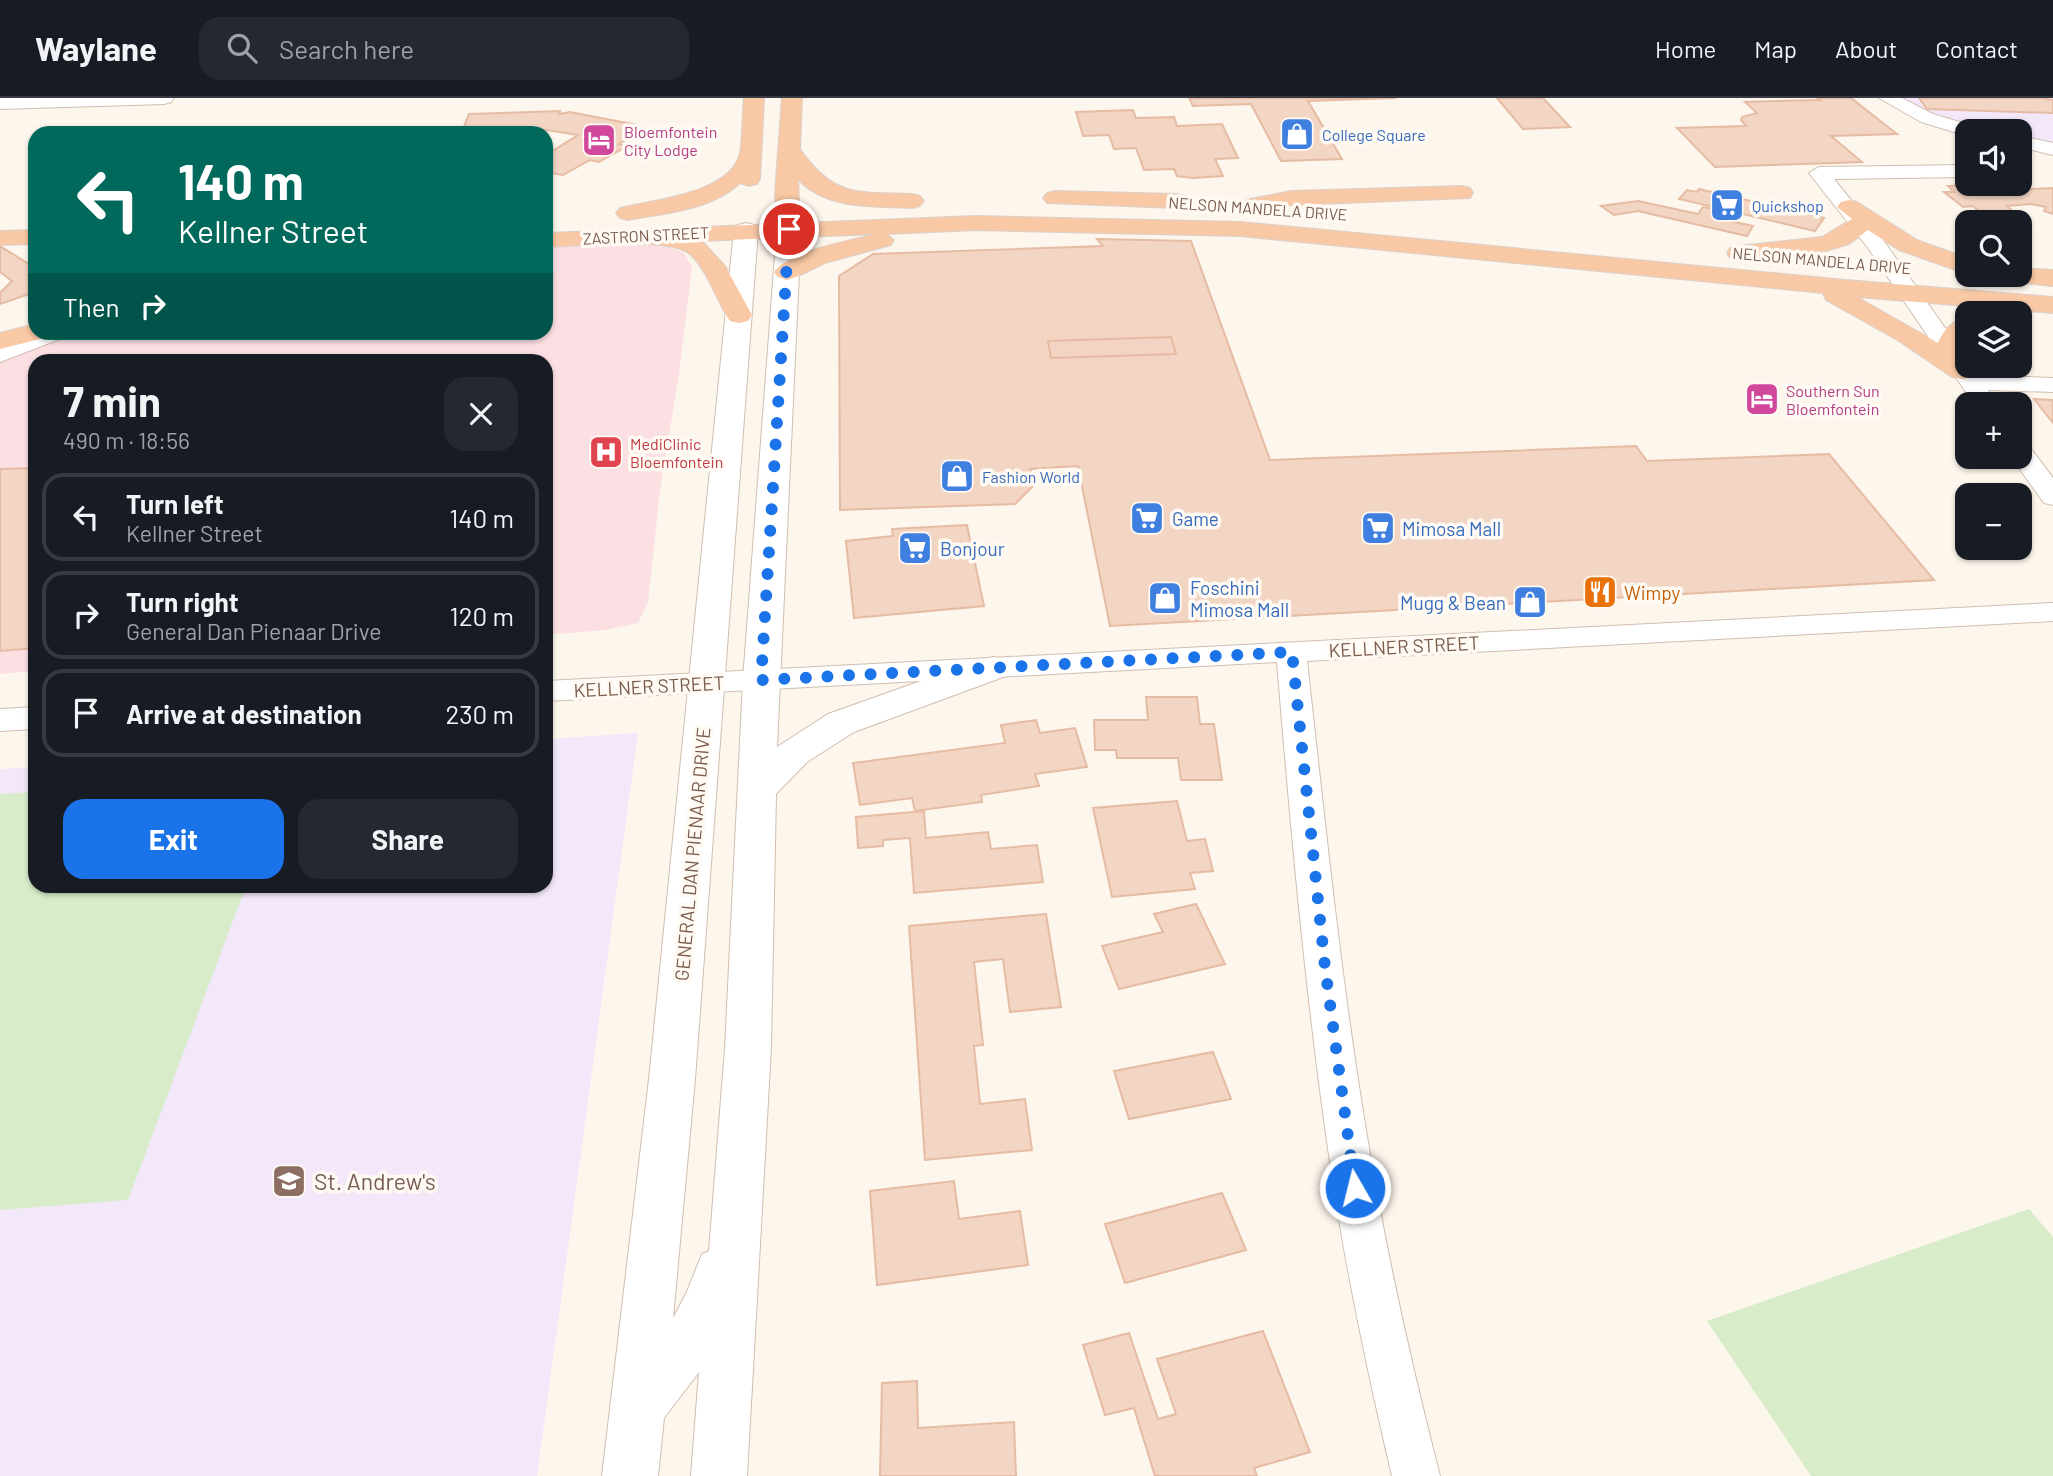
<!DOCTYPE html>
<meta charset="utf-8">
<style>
body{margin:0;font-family:Barlow,sans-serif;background:#242831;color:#f1f3f6;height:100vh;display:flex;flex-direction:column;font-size:26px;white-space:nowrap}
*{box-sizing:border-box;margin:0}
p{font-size:23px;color:#9ea1a6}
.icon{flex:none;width:38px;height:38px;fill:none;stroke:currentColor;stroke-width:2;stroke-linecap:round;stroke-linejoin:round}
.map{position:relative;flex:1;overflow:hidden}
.panel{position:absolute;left:28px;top:256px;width:525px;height:539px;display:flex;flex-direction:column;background:#171b24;border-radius:21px;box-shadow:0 2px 5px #0004}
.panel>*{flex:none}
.banner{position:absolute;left:28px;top:28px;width:525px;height:214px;border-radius:21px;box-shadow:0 2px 5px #0004;background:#00695c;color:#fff;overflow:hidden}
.fabs{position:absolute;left:1955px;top:21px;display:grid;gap:14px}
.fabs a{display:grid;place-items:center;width:77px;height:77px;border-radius:14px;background:#171b24;box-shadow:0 2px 5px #0004;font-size:35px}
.pin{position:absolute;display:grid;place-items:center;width:60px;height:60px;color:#fff;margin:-30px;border:4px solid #fff;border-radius:50%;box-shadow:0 2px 7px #0007}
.me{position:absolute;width:77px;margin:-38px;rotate:352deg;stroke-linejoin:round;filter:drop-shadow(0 0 5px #0008)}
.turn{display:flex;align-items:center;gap:24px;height:147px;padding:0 35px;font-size:32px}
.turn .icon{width:91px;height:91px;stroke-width:2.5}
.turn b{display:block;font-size:49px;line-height:60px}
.then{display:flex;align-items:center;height:66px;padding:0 35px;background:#0003;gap:14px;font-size:26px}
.round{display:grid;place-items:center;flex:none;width:74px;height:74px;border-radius:21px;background:#242831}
.headline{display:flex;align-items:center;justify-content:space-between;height:119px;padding:0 35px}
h1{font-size:42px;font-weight:700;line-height:52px}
.cta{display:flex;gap:14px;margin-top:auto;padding:14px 35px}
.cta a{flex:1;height:80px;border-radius:21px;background:#1a73e8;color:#fff;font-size:28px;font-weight:700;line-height:80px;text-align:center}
.cta a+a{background:#242831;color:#f1f3f6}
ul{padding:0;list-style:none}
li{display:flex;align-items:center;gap:21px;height:88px;margin:0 14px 10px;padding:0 21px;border:4px solid #363941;border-radius:21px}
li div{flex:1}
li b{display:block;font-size:26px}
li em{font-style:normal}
header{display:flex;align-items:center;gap:42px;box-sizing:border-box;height:98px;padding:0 35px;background:#171b24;border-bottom:2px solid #363941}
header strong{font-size:33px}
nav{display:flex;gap:38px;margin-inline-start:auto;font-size:24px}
.search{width:490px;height:63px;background:#242831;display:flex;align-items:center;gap:18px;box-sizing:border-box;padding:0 24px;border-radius:21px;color:#9ea1a6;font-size:26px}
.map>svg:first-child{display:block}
</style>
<header>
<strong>Waylane</strong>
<div class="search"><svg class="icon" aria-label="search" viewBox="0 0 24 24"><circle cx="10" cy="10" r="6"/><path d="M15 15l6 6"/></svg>Search here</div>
<nav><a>Home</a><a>Map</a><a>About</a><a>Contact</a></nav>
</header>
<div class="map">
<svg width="2053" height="1378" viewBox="0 0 2053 1378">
<rect width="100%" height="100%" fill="#fdf6ec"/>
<path fill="#f3e8fa" d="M1898 0H2053V49L2020 41V33H1984L1932 21Z
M638 635 537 1378H0V671L35 669V788H546V641Z"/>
<path fill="#fbdfe3" d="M626 145 658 146 683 154 692 169 679 276 660 392 648 504 638 525 606 532 546 537V262H35V573L0 576V262L67 235 546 234V148Z"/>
<path fill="#d8ecc9" d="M35 694V788H246L128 1102 0 1112V696Z
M2029 1111 2053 1139V1378H1811L1707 1223Z"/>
<path fill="#f3d5c3" stroke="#e6bba3" stroke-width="2" d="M1189 0H1396L1308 3 1342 61 1281 63 1251 6 1193 8Z
M1497 0H1543L1570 29 1523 31Z
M1817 0H1851L1897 36 1831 38 1862 64 1715 69 1677 30 1746 28 1741 22 1742 19 1757 15 1745 4 1820 2Z
M1919 0H2042L2053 2V15L1927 11Z
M1133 12 1136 20 1174 19 1177 28 1222 26 1238 60 1215 61 1223 78 1193 80 1177 78 1174 71 1144 72 1136 50 1114 51 1109 37 1083 38 1076 14Z
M560 13 559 16 570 14 637 27 627 32 639 34 619 46 627 48 599 64 590 62 563 77 552 75 546 79V57L578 37 547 32 462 34 469 16Z
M1983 87 1990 93 2053 90V116L2044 113 2046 109 2031 106 2007 108 2012 113 1981 114 1972 108 1963 109 1944 94H1954L1948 88Z
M1699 91 1824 120 1815 133 1679 101 1687 92 1697 94Z
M1638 103 1698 116 1703 109 1738 116 1734 124 1753 128 1747 138 1638 113 1614 117 1601 108Z
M1097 141 1191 143 1270 362 1636 348 1647 363 1829 356 1934 482 1110 528 1078 368 1030 371 1034 387 1015 406 840 412 839 178 873 156 1103 148Z
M0 148 35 170V194L0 206V195L12 183 0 174Z
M1171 239 1176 256 1051 260 1048 243Z
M2034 301 2053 302V325Z
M35 370V550L0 553V371Z
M967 427 984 508 854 520 846 443 893 438 892 431Z
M1146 599H1197L1200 626H1214L1222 682H1181L1178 660H1117L1116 652H1095L1094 622H1148Z
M1036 622 1040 635 1075 630 1087 669 1035 676 1039 688 981 697 982 704 915 713 912 700 860 707 853 665 1005 645 1001 627Z
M1177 703 1187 743 1205 741 1213 773 1190 775 1195 791 1112 799 1093 710Z
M924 713 926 740 988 734 991 751 1037 747 1043 784 914 795 910 740 883 742V748L858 750 856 719Z
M1196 806 1225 866 1119 891 1102 848 1163 834 1154 816Z
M1046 816 1061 909 1010 914 1003 861 974 864 983 947 974 948 980 1006 1025 1001 1032 1052 925 1062 909 828Z
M1213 954 1231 1001 1129 1021 1114 973Z
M954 1083 959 1121 1020 1113 1028 1167 877 1187 870 1093Z
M1222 1095 1246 1152 1125 1185 1105 1126Z
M1263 1233 1310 1354 1254 1370 1257 1378H1155L1134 1310 1105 1317 1083 1247 1129 1235 1158 1321 1176 1316 1157 1261Z
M917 1283 918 1330 1014 1324 1016 1378H880L882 1285Z"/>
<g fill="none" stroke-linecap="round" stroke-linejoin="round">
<g stroke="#d1beb0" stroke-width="2">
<path id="minor" d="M1879 0H1902L1933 16 1976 29 1978 33H1967V38L1921 24Z
M2020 38 2053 45V57L2020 49Z
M1967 67V79L1834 81 1883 142 1967 261V268H1972L1978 277 2053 280V294L1988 292 1998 306H1974L1868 150 1809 75 1819 69Z
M35 234H68L65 239 0 264V249Z
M2020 345 2029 348 2053 380V407L2044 405 2011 359H2020Z
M2053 505V523L1307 563C1326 733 1343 904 1373 1073 1391 1176 1414 1277 1440 1378H1392C1368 1276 1346 1174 1331 1071 1306 903 1291 734 1277 564L546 603V583Z
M35 609V631L0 633V611Z"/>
</g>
<g stroke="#d1beb0" stroke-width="2">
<path id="tertiary" d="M0 0H174L171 4 164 6 0 11Z
M789 124 797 126 801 131 777 649 828 616 980 562 993 559 1006 562 1011 570 1006 578 854 634 807 664 776 696 771 950 747 1378H691L699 1274 664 1320 658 1378H602L649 981 734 132 738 127 746 125 754 127 758 132 695 981 673 1220 686 1196 702 1156 709 1153 725 950 743 582 777 131 781 126Z"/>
</g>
<g stroke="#dad1cd" stroke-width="2">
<path id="trunk" d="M744 0H764L760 81 757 86 749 88 740 85C712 112 665 115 628 122L620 120 616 115 620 110C651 102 731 96 740 55 743 38 742 18 744 0Z
M782 0H802L800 51C834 100 858 94 912 96L920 98 924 103 920 108 912 110C874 108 826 112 798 81L800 125 976 118 1240 124 1846 182 2053 199V215L1857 199 1938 245C1944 231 1952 223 1967 219V240L1959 259 1976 273 1972 279 1962 281 1952 279 1899 243 1826 202 1823 195 1240 138 976 132 886 136 894 142 891 147 825 165 796 179 787 182 778 179 774 174C789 153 852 142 877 136L702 143 725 168 752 217 748 223 739 225 730 223C716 202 709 175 691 157 671 138 576 148 546 149V135L777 126 775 95Z
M1462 88 1470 90 1473 95 1470 100 1291 107 1249 115 1241 113 1237 108 1241 103 1291 93Z
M1055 93 1177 96 1185 98 1189 103 1185 108 1177 110 1047 105 1043 100 1047 95Z
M1849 102 1857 104 1917 142 1967 160V176L1899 152 1868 132 1849 146 1826 153 1739 162 1730 160 1727 155 1730 150 1739 148 1822 139 1852 121 1837 109 1841 104Z
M35 132V146L0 147V133Z
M2020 170 2053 172V188L1996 182 1992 177H2020Z
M35 226V234H48L44 240 0 251V235Z"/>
</g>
<use href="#minor" fill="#fff" fill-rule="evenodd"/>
<use href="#tertiary" fill="#fff" fill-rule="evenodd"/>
<use href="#trunk" fill="#f9c8a4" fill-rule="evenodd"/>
</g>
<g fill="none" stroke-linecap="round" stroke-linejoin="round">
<path stroke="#1a73e8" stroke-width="12" stroke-dasharray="0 21.6" d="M789 131 761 582 1292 554 1325 869 1355 1090"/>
</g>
<defs>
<g id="shop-square" transform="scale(1.75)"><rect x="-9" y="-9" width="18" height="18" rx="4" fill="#3f7fe0" stroke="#fffaf3"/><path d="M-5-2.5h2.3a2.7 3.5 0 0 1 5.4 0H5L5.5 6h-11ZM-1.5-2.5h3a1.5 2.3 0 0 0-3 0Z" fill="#fff"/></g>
<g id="hotel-square" transform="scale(1.75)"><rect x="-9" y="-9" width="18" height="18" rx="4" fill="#d1479c" stroke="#fffaf3"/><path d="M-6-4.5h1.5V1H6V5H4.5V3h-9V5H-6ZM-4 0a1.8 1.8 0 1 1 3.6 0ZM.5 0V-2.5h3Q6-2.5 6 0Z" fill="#fff"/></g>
<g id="supermarket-square" transform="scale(1.75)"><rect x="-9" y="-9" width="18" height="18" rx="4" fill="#3f7fe0" stroke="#fffaf3"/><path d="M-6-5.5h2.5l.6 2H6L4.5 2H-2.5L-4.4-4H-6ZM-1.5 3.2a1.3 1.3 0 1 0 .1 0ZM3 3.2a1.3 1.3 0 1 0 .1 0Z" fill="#fff"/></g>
<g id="hospital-square" transform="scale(1.75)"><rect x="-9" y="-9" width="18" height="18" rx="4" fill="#e0444e" stroke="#fffaf3"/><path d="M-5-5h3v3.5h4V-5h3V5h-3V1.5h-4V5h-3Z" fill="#fff"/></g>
<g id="restaurant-square" transform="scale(1.75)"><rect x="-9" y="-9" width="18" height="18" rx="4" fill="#e8710a" stroke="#fffaf3"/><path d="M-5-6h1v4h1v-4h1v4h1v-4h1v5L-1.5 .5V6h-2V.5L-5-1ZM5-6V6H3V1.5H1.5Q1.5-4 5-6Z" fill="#fff"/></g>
<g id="school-square" transform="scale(1.75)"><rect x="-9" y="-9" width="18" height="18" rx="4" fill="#8d6e63" stroke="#fffaf3"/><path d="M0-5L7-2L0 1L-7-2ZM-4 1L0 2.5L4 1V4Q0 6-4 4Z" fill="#fff"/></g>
</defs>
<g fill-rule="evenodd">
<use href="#shop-square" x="1297" y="36"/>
<use href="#hotel-square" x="599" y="42"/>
<use href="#supermarket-square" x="1727" y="107"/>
<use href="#hotel-square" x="1762" y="301"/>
<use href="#hospital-square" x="606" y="354"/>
<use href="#shop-square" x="957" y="378"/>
<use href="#supermarket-square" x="1147" y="420"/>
<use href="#supermarket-square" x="1378" y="430"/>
<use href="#supermarket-square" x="915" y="450"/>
<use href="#restaurant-square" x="1600" y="494"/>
<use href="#shop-square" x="1165" y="500"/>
<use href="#shop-square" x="1530" y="504"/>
<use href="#school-square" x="289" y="1083"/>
</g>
<g text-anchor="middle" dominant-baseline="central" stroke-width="7" stroke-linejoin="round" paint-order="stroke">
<g font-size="16" fill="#b23c85" stroke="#fffaf3" text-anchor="start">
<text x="624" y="33">Bloemfontein<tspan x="624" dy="18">City Lodge</tspan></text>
<text x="1786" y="292">Southern Sun<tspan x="1786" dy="18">Bloemfontein</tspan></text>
</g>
<g font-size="16" fill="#366cbe" stroke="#fffaf3" text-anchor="start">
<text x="1322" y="36">College Square</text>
<text x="1752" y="107">Quickshop</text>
<text x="982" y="378">Fashion World</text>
</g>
<g font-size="16" fill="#7a5c4d" stroke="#fffaf3">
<text transform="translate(1258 110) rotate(4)">NELSON MANDELA DRIVE</text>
<text transform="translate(646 137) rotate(-3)">ZASTRON STREET</text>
<text transform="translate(1822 162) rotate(5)">NELSON MANDELA DRIVE</text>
</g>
<g font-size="16" fill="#be3a42" stroke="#fffaf3" text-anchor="start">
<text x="630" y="345">MediClinic<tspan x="630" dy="18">Bloemfontein</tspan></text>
</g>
<g font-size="19" fill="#366cbe" stroke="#fffaf3" text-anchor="start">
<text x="1172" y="420">Game</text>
<text x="1402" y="430">Mimosa Mall</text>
<text x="940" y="450">Bonjour</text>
<text x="1190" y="489">Foschini<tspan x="1190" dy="22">Mimosa Mall</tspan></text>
<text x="1506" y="504" text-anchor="end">Mugg &amp; Bean</text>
</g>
<g font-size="19" fill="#c56008" stroke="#fffaf3" text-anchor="start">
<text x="1624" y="494">Wimpy</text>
</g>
<g font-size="19" fill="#7a5c4d" stroke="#fffaf3">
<text transform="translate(1404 548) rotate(-3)">KELLNER STREET</text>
<text transform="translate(649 588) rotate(-3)">KELLNER STREET</text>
<text transform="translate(692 756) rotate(-85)">GENERAL DAN PIENAAR DRIVE</text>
</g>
<g font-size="23" fill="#785e54" stroke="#fffaf3" text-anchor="start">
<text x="314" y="1083">St. Andrew's</text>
</g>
</g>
</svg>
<div class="fabs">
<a><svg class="icon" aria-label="sound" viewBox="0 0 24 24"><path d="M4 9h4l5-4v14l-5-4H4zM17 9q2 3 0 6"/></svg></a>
<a><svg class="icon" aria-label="search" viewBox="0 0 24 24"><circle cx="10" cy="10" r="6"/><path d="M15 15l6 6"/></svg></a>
<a><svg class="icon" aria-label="layers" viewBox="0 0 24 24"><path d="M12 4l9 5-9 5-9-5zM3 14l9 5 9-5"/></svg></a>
<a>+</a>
<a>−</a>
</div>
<div class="pin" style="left:789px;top:131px;background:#d93025"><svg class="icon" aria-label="arrive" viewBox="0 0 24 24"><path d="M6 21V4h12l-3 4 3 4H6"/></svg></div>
<svg class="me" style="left:1355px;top:1090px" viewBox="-20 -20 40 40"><circle r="17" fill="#1a73e8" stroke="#fff" stroke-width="3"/><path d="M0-11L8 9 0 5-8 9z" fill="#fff"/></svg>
<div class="banner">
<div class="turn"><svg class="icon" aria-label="left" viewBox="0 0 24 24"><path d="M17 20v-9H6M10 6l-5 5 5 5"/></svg><div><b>140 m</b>Kellner Street</div></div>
<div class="then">Then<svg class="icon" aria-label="right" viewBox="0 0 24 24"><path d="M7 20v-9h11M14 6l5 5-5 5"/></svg></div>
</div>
<section class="panel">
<div class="headline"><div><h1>7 min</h1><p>490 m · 18:56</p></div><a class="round"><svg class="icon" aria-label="close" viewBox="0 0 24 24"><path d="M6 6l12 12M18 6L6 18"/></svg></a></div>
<ul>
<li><svg class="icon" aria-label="left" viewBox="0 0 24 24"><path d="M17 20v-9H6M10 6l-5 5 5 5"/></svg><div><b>Turn left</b><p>Kellner Street</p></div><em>140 m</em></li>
<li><svg class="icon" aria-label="right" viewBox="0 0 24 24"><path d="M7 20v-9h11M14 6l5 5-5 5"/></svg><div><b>Turn right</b><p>General Dan Pienaar Drive</p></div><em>120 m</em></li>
<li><svg class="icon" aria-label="arrive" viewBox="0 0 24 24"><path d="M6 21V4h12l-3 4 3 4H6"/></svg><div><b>Arrive at destination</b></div><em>230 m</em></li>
</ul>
<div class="cta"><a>Exit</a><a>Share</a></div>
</section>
</div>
